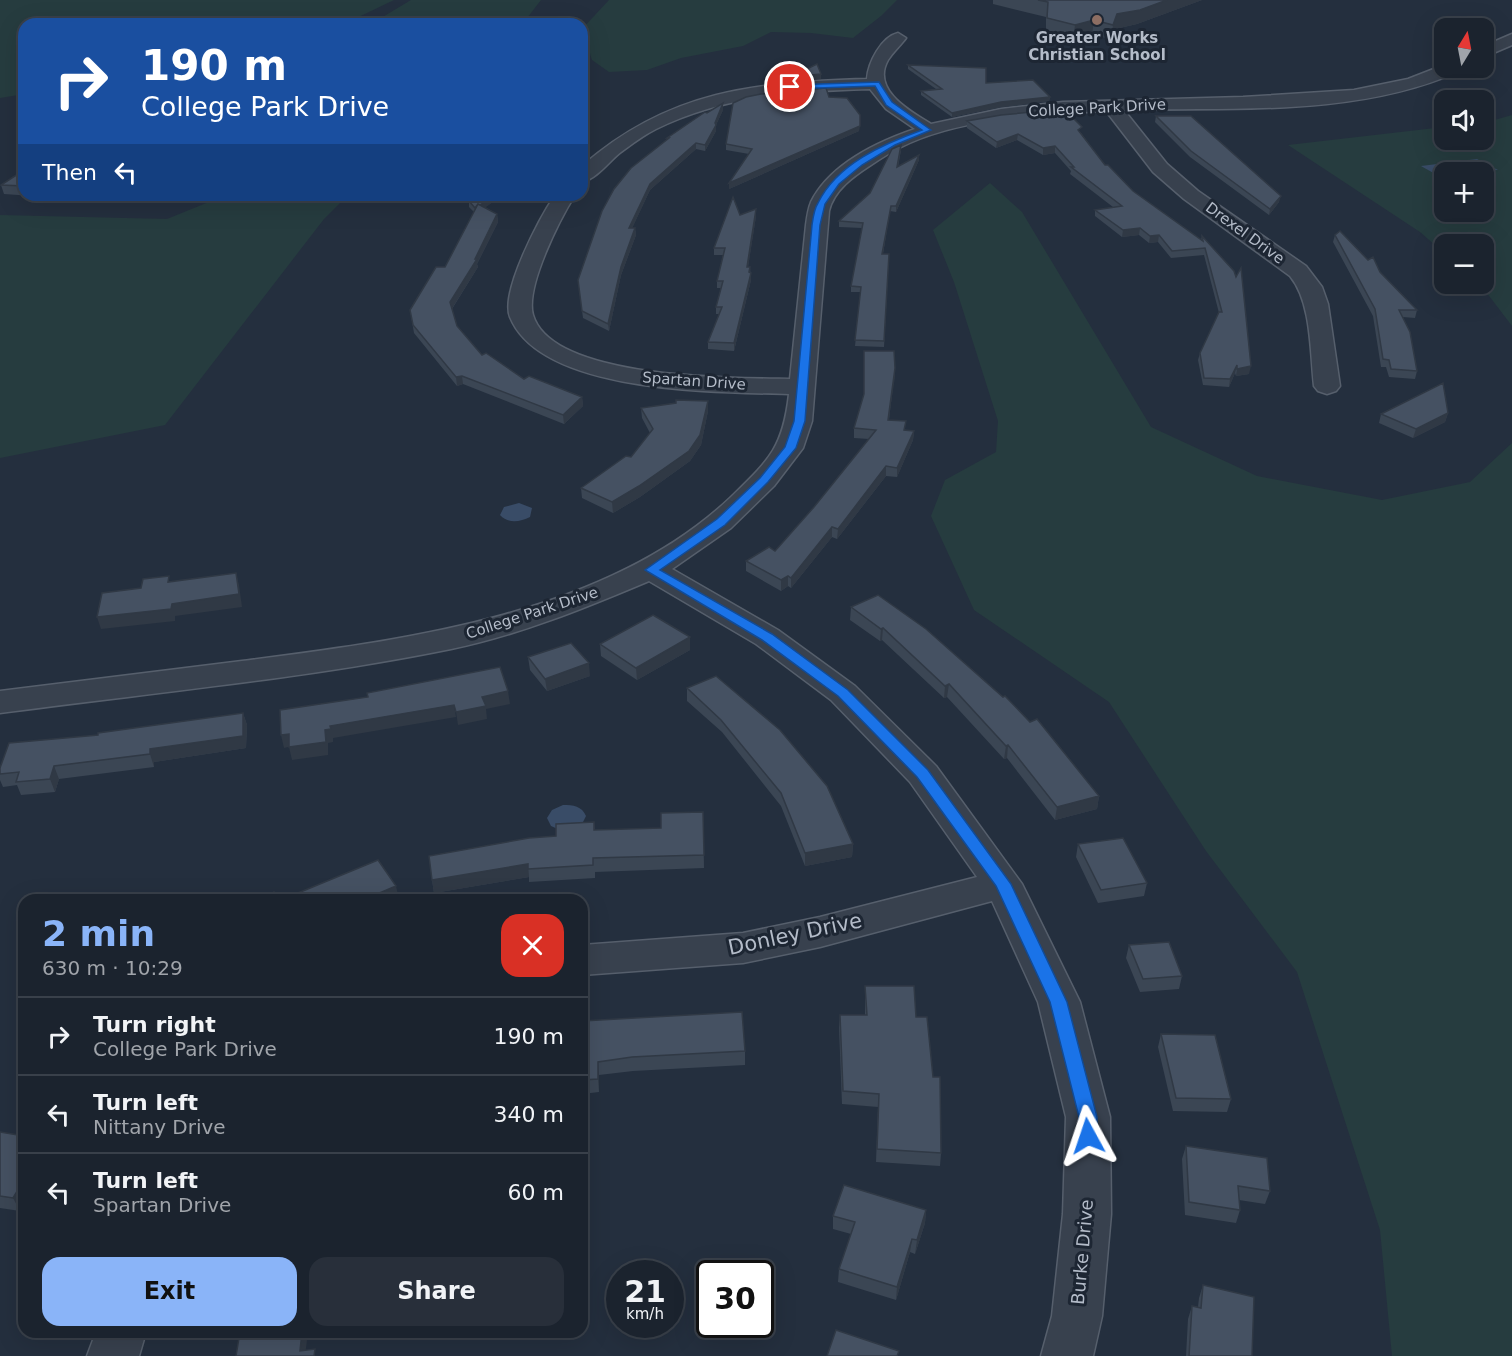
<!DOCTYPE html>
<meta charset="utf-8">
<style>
body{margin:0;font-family:"DejaVu Sans",sans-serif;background:#282f3a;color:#f1f3f6;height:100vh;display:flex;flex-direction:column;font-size:22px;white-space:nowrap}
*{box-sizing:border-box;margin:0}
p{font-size:20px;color:#a0a4aa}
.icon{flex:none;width:33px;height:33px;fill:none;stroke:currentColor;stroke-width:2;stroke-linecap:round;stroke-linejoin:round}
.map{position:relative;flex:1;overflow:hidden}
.details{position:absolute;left:18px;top:894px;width:570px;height:444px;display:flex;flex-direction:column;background:#1b232e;border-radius:18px;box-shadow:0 6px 24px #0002,0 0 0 2px #39404a}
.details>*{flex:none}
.top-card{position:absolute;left:18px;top:18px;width:570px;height:183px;border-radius:18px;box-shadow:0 6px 24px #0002,0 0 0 2px #39404a;background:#1a4fa0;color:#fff;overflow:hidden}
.needle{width:39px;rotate:10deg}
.buttons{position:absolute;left:1434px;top:18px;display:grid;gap:12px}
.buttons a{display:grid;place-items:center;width:60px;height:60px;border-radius:12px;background:#1b232e;box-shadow:0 6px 24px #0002,0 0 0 2px #39404a;font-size:30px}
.speed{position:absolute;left:606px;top:1260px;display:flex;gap:12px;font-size:30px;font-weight:700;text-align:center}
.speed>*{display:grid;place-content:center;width:78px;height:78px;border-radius:50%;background:#1b232e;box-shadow:0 6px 24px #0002,0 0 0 2px #39404a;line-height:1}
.speed small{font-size:15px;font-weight:400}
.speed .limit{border:3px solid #111;border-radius:9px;background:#fff;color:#111}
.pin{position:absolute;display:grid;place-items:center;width:51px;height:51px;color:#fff;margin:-26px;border:3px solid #fff;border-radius:50%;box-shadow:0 2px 6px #0007}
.me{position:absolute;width:66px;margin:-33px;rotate:355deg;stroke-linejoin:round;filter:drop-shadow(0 0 4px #0008)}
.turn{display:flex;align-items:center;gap:21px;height:126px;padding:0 24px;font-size:27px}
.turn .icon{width:78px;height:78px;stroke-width:2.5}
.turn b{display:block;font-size:42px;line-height:51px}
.then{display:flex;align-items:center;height:57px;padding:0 24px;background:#0003;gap:12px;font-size:22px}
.round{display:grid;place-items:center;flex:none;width:63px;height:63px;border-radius:18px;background:#282f3a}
.headline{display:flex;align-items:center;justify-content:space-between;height:102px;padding:0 24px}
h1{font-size:36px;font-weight:600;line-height:45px;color:#8ab4f8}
.button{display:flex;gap:12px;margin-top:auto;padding:12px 24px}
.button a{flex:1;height:69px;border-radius:18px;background:#8ab4f8;color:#111;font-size:24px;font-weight:600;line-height:69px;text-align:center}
.button a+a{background:#282f3a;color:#f1f3f6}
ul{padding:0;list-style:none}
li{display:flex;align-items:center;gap:18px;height:78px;padding:0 24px;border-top:2px solid #39404a}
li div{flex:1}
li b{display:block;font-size:22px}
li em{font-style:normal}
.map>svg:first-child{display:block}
</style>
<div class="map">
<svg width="1512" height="1356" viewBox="0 0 1512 1356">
<rect width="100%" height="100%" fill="#242f3e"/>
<path fill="#263c3f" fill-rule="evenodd" d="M0 0H394L344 24H24V94L0 98Z
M411 0H541L524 22 371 24Z
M609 0H897L881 16 853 38 811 33 771 32 743 46 681 58 647 70 609 72 592 60 582 29Z
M1512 115V326L1480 284H1484V244H1444V253L1420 232 1288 145 1444 127V140H1484V123ZM1444 172H1484V212H1444Z
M990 183 1022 212 1151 427 1257 476 1382 500 1470 482 1512 443V1356H1392L1380 1230 1297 972 1206 851 1109 702 974 610 931 516 945 480 996 452 998 421 954 282 933 230Z
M226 195H348L324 219 165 425 0 458V215L167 219Z"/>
<path fill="#394c67" d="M1477 159 1498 170 1444 172V179L1421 166Z
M519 503 532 508 530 517C520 522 508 524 500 515L504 507Z
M563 805C573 805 582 806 586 816L582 824 560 830 551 826 547 818 552 810Z"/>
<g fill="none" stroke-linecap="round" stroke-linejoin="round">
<g stroke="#565f6c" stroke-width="3">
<path id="minor" d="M898 33 906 38C900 46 893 52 888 60 871 90 910 111 931 124L1001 109 1063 102 1243 97 1354 90 1408 79 1444 65V68H1460L1458 72C1355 117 1235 107 1124 110L1167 164 1198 191 1306 266 1322 287 1328 304 1340 386 1336 391 1327 394 1318 391 1314 386C1310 352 1312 303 1290 276L1184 199 1153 172 1106 111C1042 114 957 118 899 148 889 153 880 159 871 165 854 176 834 190 829 211L812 421 803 448 774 486 731 528 672 569 778 630 855 686 936 766 1022 884 1080 1002 1110 1117 1111 1214 1102 1316 1093 1356H1041L1052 1316 1063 1214 1066 1117 1038 1002 992 901 820 947 743 963 582 975V945L743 933 820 917 977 877 910 782 831 700 756 644 649 581C585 608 519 635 451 649 304 679 149 693 0 713V691C81 681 162 671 242 661 405 640 607 615 731 497 769 460 783 448 789 394 719 392 541 394 510 317 500 292 540 217 555 195H575C560 219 525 287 533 315 552 380 736 378 790 379L806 225C807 217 808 209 811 202 830 164 877 142 915 129L886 109 870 89C796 91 723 96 656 129 644 135 632 144 621 152 609 161 598 178 582 182V166C669 90 756 82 867 79 868 63 881 37 898 33Z
M1512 34V45L1484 57V46Z
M96 1332H146L139 1356H87Z"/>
</g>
<use href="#minor" fill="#38414e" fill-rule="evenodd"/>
</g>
<path fill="#3b4654" d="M993 0H1202L1137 24 1115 29 1111 39 1092 35 1073 39 1046 33V17L993 4Z
M908 65 986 83 1050 97 1049 101 1001 107 952 117 921 95V91L936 89 908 69Z
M829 97 859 131 729 189 749 154 726 150V144Z
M723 110 716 125V131L705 151 696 149 650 190 632 228H635L636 235 621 275 609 331 583 318 578 280 667 140V138Z
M1156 116 1279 202 1269 215 1190 157 1155 122Z
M967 121 1081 133 1105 165 1133 191 1201 240 1202 236 1249 374 1236 376 1235 373 1229 387 1203 385 1198 360 1200 353 1219 313 1204 255 1171 258 1158 242 1149 243 1139 235 1122 237 1095 216V210L1113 207 1070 174 1071 171 1055 153 1043 155 1017 140 996 148 967 128Z
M901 150 898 167 919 155V160L896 212 890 211 883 254H889L884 347 855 346 861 292H851V286L862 228 839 227V221L870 193Z
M24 170V195H48L46 197 4 194 1 185Z
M474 195H503L485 207 497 214 498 222 477 264 478 267 452 309 457 326 482 355 524 379 582 397 583 406 564 424 463 384 457 386 414 333 410 310 445 267 474 212 469 207V201Z
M740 215 756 216 748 267H750L751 280 734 351 708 349V342L719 314H716V307L721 288H717V281L723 255H714V248Z
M1335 235 1380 272 1417 310 1415 318 1403 317 1417 371 1415 379 1389 377 1386 367H1381L1373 316 1333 242Z
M895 368 889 420 906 430 914 431 913 440 897 477 886 476 837 539 832 537 791 588 788 586 781 591 746 571V561L775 551 814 507 869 439 854 438V428Z
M708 401V411L701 445 690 461 640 497 613 513 582 498 581 488 631 457 650 433 642 418 641 408Z
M1448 413 1445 422 1413 438 1379 423 1381 414Z
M878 595 1099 796 1097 809 1055 820 1007 758 1004 759 947 697 944 698 882 640 880 641 850 620 851 607Z
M690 637V650L637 680 601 656 600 644Z
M528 657 590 676 547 691 530 670Z
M687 688 853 844 852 857 805 866 781 806 722 732 687 701Z
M243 713 247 725 246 748 154 762V767L59 779 55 792 21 795 17 785 3 787 0 780V768L98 735Z
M703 812 704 868 595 872V878L529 882V877L434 893 432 880 556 836 594 822 595 830 661 828Z
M1078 844 1147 883 1144 896 1098 903 1076 857Z
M1129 945 1182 976 1179 989 1140 992 1126 958Z
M865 986 916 1017 933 1077 941 1153 940 1166 876 1162 878 1107 842 1104 839 1028 840 1015H865Z
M582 1021 745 1051V1065L633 1071 599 1075V1092L582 1094Z
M1161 1034 1231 1099 1227 1112 1173 1111 1158 1047Z
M0 1132 20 1211 0 1208Z
M1186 1146 1270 1191 1265 1204 1239 1200 1240 1210 1236 1223 1185 1215 1182 1159Z
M926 1210 925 1223 915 1254 910 1252 896 1300 838 1282 839 1269 851 1234 833 1229V1216Z
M1203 1285 1252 1356H1186L1188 1319 1192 1306 1198 1307 1199 1298Z"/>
<path fill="#303945" d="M1167 0H1202L1137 24 1115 29 1111 39 1113 25 1117 14Z
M1094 20 1092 35 1073 39 1075 25Z
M821 74V79L790 81V77Z
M1050 97 1049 101 1001 107 952 117V113L1001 102Z
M723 103V110L716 125V131L705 151V145Z
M860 126 859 131 729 189V183Z
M1018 134 1017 140 996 148 997 142Z
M696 143V149L650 190 629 235V228L650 184Z
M1055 146V153L1043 155V148Z
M919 155V160L896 212V206Z
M494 195H503L476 214 475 208Z
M1281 196 1279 202 1269 215 1270 209Z
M756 209V216L747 274V267Z
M497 214 498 222 477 264 478 267 451 310 450 302 475 259Z
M635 228 636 235 621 275 609 331 608 324 621 267Z
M1140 228 1139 235 1122 237 1123 230Z
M1159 235 1158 242 1149 243 1150 236Z
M751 273V280L734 351V343Z
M1237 365 1235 373 1229 387 1230 379Z
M1251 366 1249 374 1236 376 1237 369Z
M895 368V377L887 429 888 420Z
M462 376 463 384 457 386 456 377Z
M582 397 583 406 564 424 563 415Z
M708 401V411L701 445 690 461 640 497 613 513 612 502Z
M1448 413 1445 422 1413 438 1416 429Z
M914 431 913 440 897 477V468Z
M886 466V476L837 539 838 529Z
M832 527V537L791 588V578Z
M236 573 239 585 242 607 175 616V621L101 629 97 617 172 604Z
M788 576V586L781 591V580Z
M883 628 882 640 880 641 881 629Z
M690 637V650L637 680 636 668Z
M589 663 590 676 547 691 545 679Z
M949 684 947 697 944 698 945 686Z
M508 691 510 704 486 709 487 719 458 725 456 712 482 697Z
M454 705 456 717 333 738V742L328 743V755L292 760 289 747 325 730 330 726Z
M243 713 247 725 246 748 154 762V767L150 754V749Z
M289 734 292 746 284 748 281 735Z
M1008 745 1007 758 1004 759 1006 746Z
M54 766 59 779 55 792 50 779Z
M1099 796 1097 809 1055 820 1057 807Z
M853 844 852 857 805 866V853Z
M528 864 529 877 434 893 432 880Z
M396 886 399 899 397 900H363Z
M598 1062 599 1075V1092L598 1079Z
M24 1180V1204L20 1211 13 1198Z
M926 1210 925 1223 915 1254 917 1240Z
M912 1239 910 1252 896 1300 897 1287Z
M302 1332H308L305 1356 300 1351Z"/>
<path fill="#455162" stroke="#303945" stroke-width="1.5" d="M1038 0H1167L1140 10 1117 14 1113 25 1094 20 1075 25 1047 18 1048 2Z
M817 64 821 74 790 77Z
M908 65 986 68V83L1033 80 1050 97 1001 102 952 113 921 91 942 89Z
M826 88 829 97 847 98 860 115V126L729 183 752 149 726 144 733 103 746 97 761 94Z
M723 103 715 123 716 125 705 145 696 143 650 184 629 228H635L621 267 608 324 582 311 578 280 602 211 614 189 631 168 669 138H667L705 112 707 113Z
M1064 109 1082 127 1078 130 1105 165H1108L1133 191 1203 241 1202 236 1234 271 1236 277 1241 268 1251 366 1237 369V365L1230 379 1204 378 1200 353 1219 312H1222L1205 248 1172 251 1159 235 1150 236 1140 228 1123 230 1095 210 1122 206 1071 167H1074L1055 146 1043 148 1018 134 997 142 967 121 1001 115Z
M1156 116H1191L1281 196 1270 209 1191 151Z
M901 145 897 167 919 155 896 206H891L882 254H889L884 341 855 340 861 287 851 286 863 223 839 221 870 193 892 149Z
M24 170V186L1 185Z
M474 195H494L480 205 478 204 475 208 469 201Z
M733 197 740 215 756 209 747 267H750L749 272 751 273 734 343 708 342 722 307H716L723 281H717L725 248H714Z
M478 204 497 214 475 259H477L450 302 457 326 482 355 486 353 524 379 529 376 582 397 563 415 462 376 456 377 413 325 410 310 436 267H445Z
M1340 231 1368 260 1373 257 1380 272 1417 310H1399L1410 332 1417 371 1391 369 1389 360 1383 359 1375 309 1335 235Z
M864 351H894L895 368 888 420 906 421 904 430 914 431 897 468 886 466 838 529 832 527 791 578 788 576 781 580 746 561 769 547 775 551 814 507 876 430 854 428 864 394Z
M1443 383 1448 413 1416 429 1381 414Z
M676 400 708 401 700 435 689 451 639 486 612 502 581 488 626 456 631 457 653 429 641 408 676 403Z
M236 573 239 594 172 604 171 609 97 617 102 593 141 588 143 579 169 576 168 582Z
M878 595 926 629 1003 697 1005 696 1030 722 1037 719 1099 796 1057 807 1008 745 1006 746 949 684 945 686 883 628 881 629 851 607Z
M653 615 690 637 636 668 600 644Z
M571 643 589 663 545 679 528 657Z
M500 667 508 691 482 697 486 706 456 712 454 705 330 726 331 729 325 730 326 742 289 747V734L281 735 280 710 368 697 367 693Z
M716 676 780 730 827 786 853 844 805 853 781 793 721 720 687 688Z
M243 713V736L150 749V754L54 766 50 779 16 782 19 772 0 774V768L9 743 98 735V733Z
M703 812 704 855 593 858V865L528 869V864L432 880 429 856 529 838 556 836V824L594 822V830L661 828V813Z
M1123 838 1147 883 1101 890 1078 844Z
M378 860 396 886 363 900H258L274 892 281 900Z
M1169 942 1182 976 1143 979 1129 945Z
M865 986H914L916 1017H927L933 1077H940L941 1153 877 1149 879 1094 843 1091 840 1015H867Z
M742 1012 745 1051 632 1057 598 1062V1079L582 1080V1021Z
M1161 1034 1215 1035 1231 1099 1176 1098Z
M0 1132 24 1136V1180L13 1198 0 1196Z
M1186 1146 1267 1158 1270 1191 1238 1186 1240 1210 1189 1202Z
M844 1185 926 1210 917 1240 912 1239 897 1287 839 1269 855 1222 833 1216Z
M1203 1285 1254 1297 1252 1356H1189L1192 1306 1201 1308Z
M836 1330 899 1351 897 1356H827Z
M240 1332H302L300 1351 315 1349 314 1356H236Z"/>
<path fill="#1a73e8" stroke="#114b97" stroke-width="1.5" d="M879 82 892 102 931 130 895 145 862 165 839 184 825 204 820 225 805 421 796 448 768 482 725 525 660 570 772 634 848 690 928 770 1011 884 1067 1002 1097 1117V1136L1095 1142 1088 1144 1081 1142 1079 1136V1117L1050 1002 996 886 917 777 838 696 762 640 645 570 717 519 760 478 785 447 794 421 812 225C813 218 814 209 818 203 837 164 883 144 922 130L886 105 875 86 790 89 786 87 790 85Z"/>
<circle fill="#8d6e63" stroke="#1d2633" stroke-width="2" cx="1097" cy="20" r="6"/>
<g text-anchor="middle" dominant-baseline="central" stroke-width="6" stroke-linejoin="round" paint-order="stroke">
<g font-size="15" font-weight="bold" fill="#b4bcc9" stroke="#1d2633">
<text x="1097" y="38">Greater Works<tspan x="1097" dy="17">Christian School</tspan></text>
</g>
<g font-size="15" fill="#b4bcc9" stroke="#1d2633">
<text transform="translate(1097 108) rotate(-3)">College Park Drive</text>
<text transform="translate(1245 233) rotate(36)">Drexel Drive</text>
<text transform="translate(694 381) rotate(4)">Spartan Drive</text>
<text transform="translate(532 613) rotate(-18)">College Park Drive</text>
</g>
<g font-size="18" fill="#b4bcc9" stroke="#1d2633">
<text transform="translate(1082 1252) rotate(-85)">Burke Drive</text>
</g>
<g font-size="21" fill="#b4bcc9" stroke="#1d2633">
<text transform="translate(795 934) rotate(-12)">Donley Drive</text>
</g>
</g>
</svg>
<div class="buttons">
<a><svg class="needle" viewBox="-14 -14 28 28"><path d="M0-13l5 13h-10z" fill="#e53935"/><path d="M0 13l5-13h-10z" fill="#a0a4aa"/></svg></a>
<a><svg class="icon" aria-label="sound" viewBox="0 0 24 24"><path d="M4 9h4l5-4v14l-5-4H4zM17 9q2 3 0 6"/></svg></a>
<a>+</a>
<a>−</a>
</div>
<div class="speed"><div>21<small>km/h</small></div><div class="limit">30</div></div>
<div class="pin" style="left:790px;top:87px;background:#d93025"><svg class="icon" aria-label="arrive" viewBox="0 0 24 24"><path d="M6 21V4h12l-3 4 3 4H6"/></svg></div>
<svg class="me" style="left:1088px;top:1136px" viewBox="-20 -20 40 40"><path d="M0-17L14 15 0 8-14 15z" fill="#1a73e8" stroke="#fff" stroke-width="4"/></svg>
<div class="top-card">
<div class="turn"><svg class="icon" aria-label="right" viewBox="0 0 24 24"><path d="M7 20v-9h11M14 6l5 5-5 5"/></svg><div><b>190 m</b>College Park Drive</div></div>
<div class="then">Then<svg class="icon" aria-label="left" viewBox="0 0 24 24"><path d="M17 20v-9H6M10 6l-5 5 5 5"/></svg></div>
</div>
<section class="details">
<div class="headline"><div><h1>2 min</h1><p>630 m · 10:29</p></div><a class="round" style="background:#d93025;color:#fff"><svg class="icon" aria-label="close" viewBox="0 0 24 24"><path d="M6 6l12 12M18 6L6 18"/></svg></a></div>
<ul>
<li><svg class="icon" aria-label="right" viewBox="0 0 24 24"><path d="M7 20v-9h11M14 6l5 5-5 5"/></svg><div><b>Turn right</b><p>College Park Drive</p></div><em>190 m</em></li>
<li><svg class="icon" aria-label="left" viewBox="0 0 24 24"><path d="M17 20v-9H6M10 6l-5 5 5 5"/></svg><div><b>Turn left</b><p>Nittany Drive</p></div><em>340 m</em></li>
<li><svg class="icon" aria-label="left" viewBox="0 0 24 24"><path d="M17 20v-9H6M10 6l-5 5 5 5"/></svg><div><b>Turn left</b><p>Spartan Drive</p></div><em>60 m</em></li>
</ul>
<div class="button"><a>Exit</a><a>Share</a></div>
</section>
</div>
